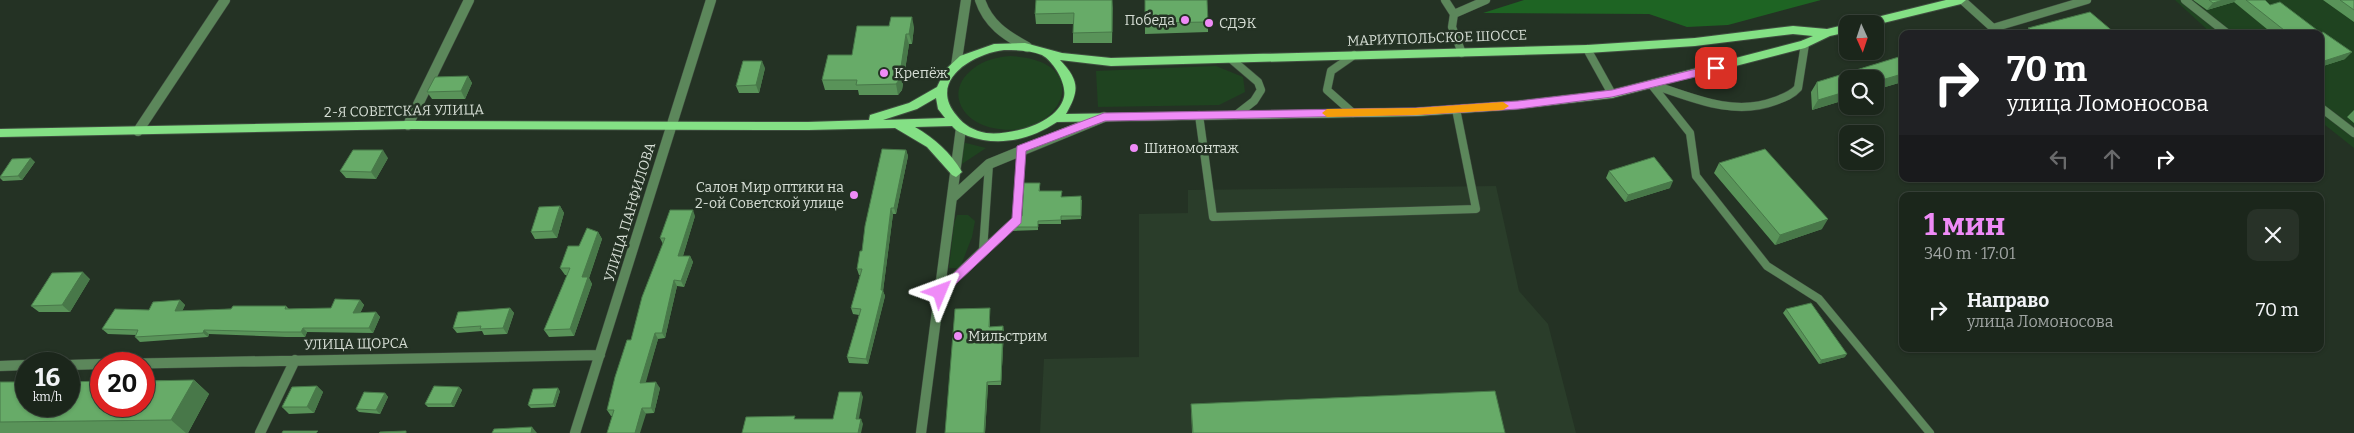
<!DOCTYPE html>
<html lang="ru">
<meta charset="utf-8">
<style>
body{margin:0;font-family:Bitter,serif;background:#283228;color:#f1f3f6;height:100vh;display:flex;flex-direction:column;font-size:19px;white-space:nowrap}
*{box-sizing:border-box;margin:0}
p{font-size:16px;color:#a0a5a3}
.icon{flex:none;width:28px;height:28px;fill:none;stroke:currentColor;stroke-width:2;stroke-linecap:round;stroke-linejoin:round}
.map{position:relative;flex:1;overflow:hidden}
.drawer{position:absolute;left:1899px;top:192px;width:425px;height:160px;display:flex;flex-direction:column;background:#1b261b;border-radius:10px;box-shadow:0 1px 4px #0004,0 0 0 1px #39433a}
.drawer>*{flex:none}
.banner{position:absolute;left:1899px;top:30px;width:425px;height:152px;border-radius:10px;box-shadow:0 1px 4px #0004,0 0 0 1px #39433a;background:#202124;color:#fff;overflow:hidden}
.needle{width:32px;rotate:177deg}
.controls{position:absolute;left:1839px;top:15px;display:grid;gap:10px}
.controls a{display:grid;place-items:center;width:45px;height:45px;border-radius:10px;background:#1b261b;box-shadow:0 1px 4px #0004,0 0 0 1px #39433a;font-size:25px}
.speed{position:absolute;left:15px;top:352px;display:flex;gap:10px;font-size:25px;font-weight:700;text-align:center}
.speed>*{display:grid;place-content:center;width:65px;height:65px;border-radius:50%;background:#1b261b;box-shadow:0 1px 4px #0004,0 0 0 1px #39433a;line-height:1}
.speed small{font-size:12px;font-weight:400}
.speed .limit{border:8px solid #d22;background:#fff;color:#111}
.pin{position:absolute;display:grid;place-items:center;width:42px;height:42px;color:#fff;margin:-21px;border-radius:10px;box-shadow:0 2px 8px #0006}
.me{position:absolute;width:55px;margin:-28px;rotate:46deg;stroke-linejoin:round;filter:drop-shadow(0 0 4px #0008)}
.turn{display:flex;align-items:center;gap:18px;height:105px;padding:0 25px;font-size:22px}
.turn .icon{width:65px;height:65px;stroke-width:2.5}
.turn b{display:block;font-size:35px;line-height:42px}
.lanes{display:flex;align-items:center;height:48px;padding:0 25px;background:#0003;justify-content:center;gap:25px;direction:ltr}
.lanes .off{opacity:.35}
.round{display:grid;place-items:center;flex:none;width:52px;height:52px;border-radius:10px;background:#283228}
.head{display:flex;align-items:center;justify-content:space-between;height:85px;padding:0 25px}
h1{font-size:30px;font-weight:700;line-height:38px;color:#ef8bf7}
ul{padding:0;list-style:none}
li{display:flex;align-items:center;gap:15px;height:65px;padding:0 25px}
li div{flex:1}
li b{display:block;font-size:19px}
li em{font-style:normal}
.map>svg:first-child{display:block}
</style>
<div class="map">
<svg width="2354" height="433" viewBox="0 0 2354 433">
<rect width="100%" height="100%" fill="#243224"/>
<path fill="#2a3d2a" d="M1496 186 1519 291 1548 324 1576 433H1040L1044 359 1139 357V214L1188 213V190Z"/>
<path fill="#1f4320" d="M2175 0H2354V148L2320 121V34H2212Z
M1010 56C1101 60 1059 143 993 128 961 122 944 90 974 68 984 60 997 57 1010 56Z
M1216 66 1243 77 1245 92 1219 105 1098 107 1096 71Z
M962 142 986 148 959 166Z
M957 215H968L975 221 972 237 960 268H949L954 224Z"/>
<path fill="#1e6423" d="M1524 0H1821L1728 25 1687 27 1649 14 1483 13Z"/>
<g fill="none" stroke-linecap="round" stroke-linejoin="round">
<g stroke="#404e40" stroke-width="9">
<path id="service" d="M1445 0 1454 14
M1962 0 1993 28 2087 0
M2185 0 2228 34
M1587 49 1612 94
M1462 53 1452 27 1454 14 1486 0
M1231 59 1258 82 1261 90 1254 101 1236 115
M1651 84 1690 133 1696 176 1767 266 1819 299 1930 433
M1651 84C1691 97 1733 117 1775 101 1783 98 1792 95 1798 88L1805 44
M2320 107 2354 133
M1353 113 1327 90 1331 71 1354 55
M1199 115 1213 217 1476 209 1456 109
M983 250 1017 219 1021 149
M940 291 983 250 989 164"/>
</g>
<g stroke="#404e40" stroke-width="11">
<path id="minor" d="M408 125 469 0
M138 131 225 0
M114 364 600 355
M69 365 101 364
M0 366 26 365
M260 433 295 360
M575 433 711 0"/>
</g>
<g stroke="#404e40" stroke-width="11">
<path id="tertiary" d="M980 0C988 24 1005 35 1027 47
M956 66 966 0
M953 197 989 164 1104 117
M921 433 961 128"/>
</g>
<g stroke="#404e40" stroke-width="2">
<path id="primary" d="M1946 0H1966L1961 4 1875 25 1860 24 1865 20Z
M1848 24V32L1830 36 1805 48 1612 98 1518 109 1416 116 1057 122C1030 140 999 147 968 136 962 133 957 132 952 126L915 127C934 138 951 153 962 172L956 177 952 175 927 147 895 128 808 130 408 129 0 137V129L408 121 808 122 869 120 870 115 909 103 937 87 945 70 960 56 994 44 1025 43 1062 53 1111 58 1587 45 1695 38 1793 26 1827 29ZM1793 34 1813 36 1801 41 1612 90 1518 101 1416 108 1066 114C1080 90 1079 80 1060 60L1111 66 1587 53 1695 46ZM1004 50C1016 50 1030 50 1042 55 1053 61 1067 83 1064 97 1058 124 1009 136 986 133 974 131 964 125 957 116 927 81 972 54 1004 50ZM936 98 938 109 945 118 883 120 917 109Z"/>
</g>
<use href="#service" stroke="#5c875b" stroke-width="8"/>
<use href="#minor" stroke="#5c875b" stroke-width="10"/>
<use href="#tertiary" stroke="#5c875b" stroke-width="10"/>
<use href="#primary" fill="#84e085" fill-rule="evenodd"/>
</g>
<path fill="#599359" d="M1112 0V43H1073V24H1036L1035 14Z
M1145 0 1208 22V32L1145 34Z
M2193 0H2265L2270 5 2321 33 2345 59 2320 67V34H2273L2234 2 2207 10Z
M2323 0H2354V22Z
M914 27 912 44H909L902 90 898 95H859L858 90H825L822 80 852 55Z
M1902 56V82L1875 90 1848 79V99L1812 110 1811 92 1817 82Z
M765 68 759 93H739L736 86Z
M468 76 472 83 465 99H432L427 92Z
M2354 110V123L2347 117Z
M906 150 908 156 896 214H893L883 291 885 296 868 364 849 363 847 357 859 315 853 314 851 308 860 275H859L857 269 862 251Z
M388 158 376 179 346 178 340 171Z
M35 162 22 180 3 181 0 178V176Z
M1719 163 1822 229 1775 245 1714 173Z
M1609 171 1670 188 1625 202 1606 178Z
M1040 183V191L1062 197 1082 200 1081 219 1061 220V224H1038V230L1012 231V227L1022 216Z
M560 206 564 213 557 238 535 239 531 232Z
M695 216 683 256H690L693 262 684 287 677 286 665 338 658 339 645 383 660 388 654 413 611 416 607 410 663 244 660 238Z
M598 232 602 239 589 278 592 284 574 336 549 337 544 330 567 275H565L560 268 579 246Z
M90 279 70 312H39L31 306Z
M180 300 185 305 182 311 286 306 289 309 331 308 360 300 364 305 360 313 376 312 380 317 373 333 307 332 305 337H286L209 334 208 337 140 342 135 337 136 335 108 334 102 329 149 310Z
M510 308 514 313 507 334 484 335 482 331 457 333 453 328Z
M1786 309 1845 357 1819 364 1783 313Z
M990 311V327L1004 330 1001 385H988L985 433H945Z
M194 380 209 394 188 433H0V382Z
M317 386 323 392 314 413 289 414 282 407Z
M459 387 462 390 454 407H428L425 404Z
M560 391 555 407 531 408 528 405Z
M385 393 388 397 380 414 359 412 356 409Z
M1191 404 1505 433H1192Z"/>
<path fill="#487849" d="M1112 0 1113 8 1112 43Z
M2223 0H2236L2234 2 2207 10 2213 3Z
M912 17 914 27 912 44 909 34Z
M906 34 909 44 902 90 898 95 896 84Z
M2352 52 2345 59 2320 67V65L2324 61Z
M762 61 765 68 759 93 756 85Z
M1902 74V82L1875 90V82Z
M468 76 472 83 465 99 461 91Z
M1848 91V99L1812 110 1818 100Z
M383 150 388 158 376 179 371 172Z
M906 150 908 156 896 214 894 208Z
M31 158 35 162 22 180 18 176Z
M1673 181 1670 188 1625 202 1628 195Z
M560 206 564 213 557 238 552 231Z
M891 208 893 214 883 291 885 296 868 364 866 359 881 290Z
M693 210 695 216 681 262 678 256Z
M1828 219 1822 229 1775 245 1780 235Z
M598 232 602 239 589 278 592 284 574 336 570 329 582 277Z
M690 256 693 262 684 287 681 281Z
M83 272 90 279 70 312 62 305Z
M674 280 677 286 665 338 662 333Z
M180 300 185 305 180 316 175 311Z
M360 300 364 305 358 318 353 313Z
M510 308 514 313 507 334 503 328Z
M376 312 380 317 373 333 369 328Z
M1003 326 1004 330 1001 385V381Z
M303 328 307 332 305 337 301 332Z
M204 330 209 334 208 337 203 333Z
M655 333 658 339 644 389 640 383Z
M1847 354 1845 357 1819 364 1821 360Z
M194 380 209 394 188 433H186L171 420Z
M656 382 660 388 654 413 651 408Z
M987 382 988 385 985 433H984Z
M317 386 323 392 314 413 307 407Z
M459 387 462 390 454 407 451 404Z
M558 388 560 391 555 407 553 404Z
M861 392 863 397 858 424 856 419Z
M385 393 388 397 380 414 376 410Z
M642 408 646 414 640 433H635Z
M861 419 863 424 861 433H858Z
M532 427 537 433H531Z"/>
<path fill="#67ab68" stroke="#487849" d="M1036 0H1112V32L1073 33 1074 13 1035 14Z
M1145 0H1207L1208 22 1145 23Z
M2209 0H2223L2213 3Z
M2246 0H2265L2270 5 2280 2 2321 33 2323 32 2352 52 2324 61 2320 58V34H2289Z
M2340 0H2354V10Z
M2090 12 2116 34H2018L2031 30 2028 28Z
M891 17H912L909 34H906L899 80 896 84 856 85 857 80H822L828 55H852L857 26H889Z
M1902 56V74L1875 82V79H1848V91L1818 100 1817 82Z
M743 61H762L756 85 736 86Z
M468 76 461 91 427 92 435 77Z
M882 149 906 150 894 208H891L881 290H883L866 359 847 357 861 309 851 308 862 269H857L860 251H862L865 226Z
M1765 149 1828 219 1780 235 1719 163Z
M353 150H383L371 172 340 171Z
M1654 157 1673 181 1628 195 1609 171Z
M31 158 18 176 0 177 12 159Z
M1024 183H1040L1039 191H1062L1061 197 1081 196V216H1061V220L1038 221V227H1012L1022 216Z
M560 206 552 231 531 232 539 207Z
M670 210H693L678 256H690L681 281 674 280 662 333H655L640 383 656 382 651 408H642L635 433H607L614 410H607L615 377 627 340H631L642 297 665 238H660Z
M587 228 598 232 582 277H588L570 329 544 330 570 268H560L568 246H579Z
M83 272 62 305 31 306 52 273Z
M335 299 360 300 353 313 376 312 369 328H303L301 332H282L204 330 203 333 135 337 138 330 102 329 115 309 149 310 153 302 180 300 175 311 231 309 233 306H286L285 309 331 308Z
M1811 303 1847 354 1821 360 1786 309Z
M510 308 503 328 480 329 481 326 453 328 458 312Z
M990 308 989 327 1003 326 1001 381 987 382 984 433H945L955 309Z
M194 380 171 420 0 422V382H26V406H69V382L101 381V406H144V381Z
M317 386 307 407H282L292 387Z
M434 386 459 387 451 404H425Z
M558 388 553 404 528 405 533 389Z
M1495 391 1505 433H1193L1191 404Z
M364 392 385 393 376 410 356 409Z
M839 392H861L856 419H861L858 433H742L746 417 795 416 794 419H833Z
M532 427 531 433H492L494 429Z
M283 431H318L316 433H282Z
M406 431V433H379L380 432Z"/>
<path fill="#ef8bf7" stroke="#9b5aa1" d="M1716 64 1720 65V71L1612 97 1518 109 1416 115 1105 121 1026 151 1021 223 944 295 940 296 934 292 1012 218 1017 146 1104 113 1416 108 1518 101 1612 90Z"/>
<path fill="#f59e0b" d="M1503 102 1509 106 1503 110 1416 115 1327 117 1322 113 1327 109 1416 108Z"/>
<g fill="#ef8bf7" stroke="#243224" stroke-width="2">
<circle cx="1185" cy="20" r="5"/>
<circle cx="1209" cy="23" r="5"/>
<circle cx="884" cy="73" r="5"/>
<circle cx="1134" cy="148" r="5"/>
<circle cx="854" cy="195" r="5"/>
<circle cx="958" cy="336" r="5"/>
</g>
<g text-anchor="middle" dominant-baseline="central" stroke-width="5" stroke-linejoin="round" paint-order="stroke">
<g font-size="14" fill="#d6ded5" stroke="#243224" text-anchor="start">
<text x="1175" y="20" text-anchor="end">Победа</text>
<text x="1219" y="23">СДЭК</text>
<text x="894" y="73">Крепёж</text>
<text x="1144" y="148">Шиномонтаж</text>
<text x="844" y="187" text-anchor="end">Салон Мир оптики на<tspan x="844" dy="16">2-ой Советской улице</tspan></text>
<text x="968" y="336">Мильстрим</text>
</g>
<g font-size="14" fill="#d6ded5" stroke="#243224">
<text transform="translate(1437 38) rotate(-2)">МАРИУПОЛЬСКОЕ ШОССЕ</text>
<text transform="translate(404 111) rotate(-1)">2-Я СОВЕТСКАЯ УЛИЦА</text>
<text transform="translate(630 212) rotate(-73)">УЛИЦА ПАНФИЛОВА</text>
<text transform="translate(356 344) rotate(-1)">УЛИЦА ЩОРСА</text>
</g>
</g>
</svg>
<div class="controls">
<a><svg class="needle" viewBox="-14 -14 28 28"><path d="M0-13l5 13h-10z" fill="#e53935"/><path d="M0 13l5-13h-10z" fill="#a0a5a3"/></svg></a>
<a><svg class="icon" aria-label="search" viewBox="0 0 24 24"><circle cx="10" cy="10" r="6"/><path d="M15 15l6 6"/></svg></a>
<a><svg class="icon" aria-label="layers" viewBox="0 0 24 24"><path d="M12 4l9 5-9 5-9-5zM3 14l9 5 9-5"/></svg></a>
</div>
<div class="speed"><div>16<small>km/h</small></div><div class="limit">20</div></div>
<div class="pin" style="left:1716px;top:68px;background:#d93025"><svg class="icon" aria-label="arrive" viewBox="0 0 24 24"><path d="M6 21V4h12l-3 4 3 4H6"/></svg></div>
<svg class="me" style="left:940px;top:292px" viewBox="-20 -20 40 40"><path d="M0-17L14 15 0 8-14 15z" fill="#ef8bf7" stroke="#fff" stroke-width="4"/></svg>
<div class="banner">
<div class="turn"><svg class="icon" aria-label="right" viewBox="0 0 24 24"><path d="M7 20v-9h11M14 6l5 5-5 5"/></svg><div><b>70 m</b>улица Ломоносова</div></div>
<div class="lanes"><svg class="icon off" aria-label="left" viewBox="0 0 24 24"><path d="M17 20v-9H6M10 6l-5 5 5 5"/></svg><svg class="icon off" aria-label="ahead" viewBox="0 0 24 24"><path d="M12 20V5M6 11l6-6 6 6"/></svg><svg class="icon" aria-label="right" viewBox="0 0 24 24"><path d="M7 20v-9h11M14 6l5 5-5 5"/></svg></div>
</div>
<section class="drawer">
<div class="head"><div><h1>1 мин</h1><p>340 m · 17:01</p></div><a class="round"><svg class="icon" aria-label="close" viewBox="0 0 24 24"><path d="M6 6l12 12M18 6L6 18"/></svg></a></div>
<ul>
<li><svg class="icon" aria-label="right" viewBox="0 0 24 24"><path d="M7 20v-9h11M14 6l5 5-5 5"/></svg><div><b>Направо</b><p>улица Ломоносова</p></div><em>70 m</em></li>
</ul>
</section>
</div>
